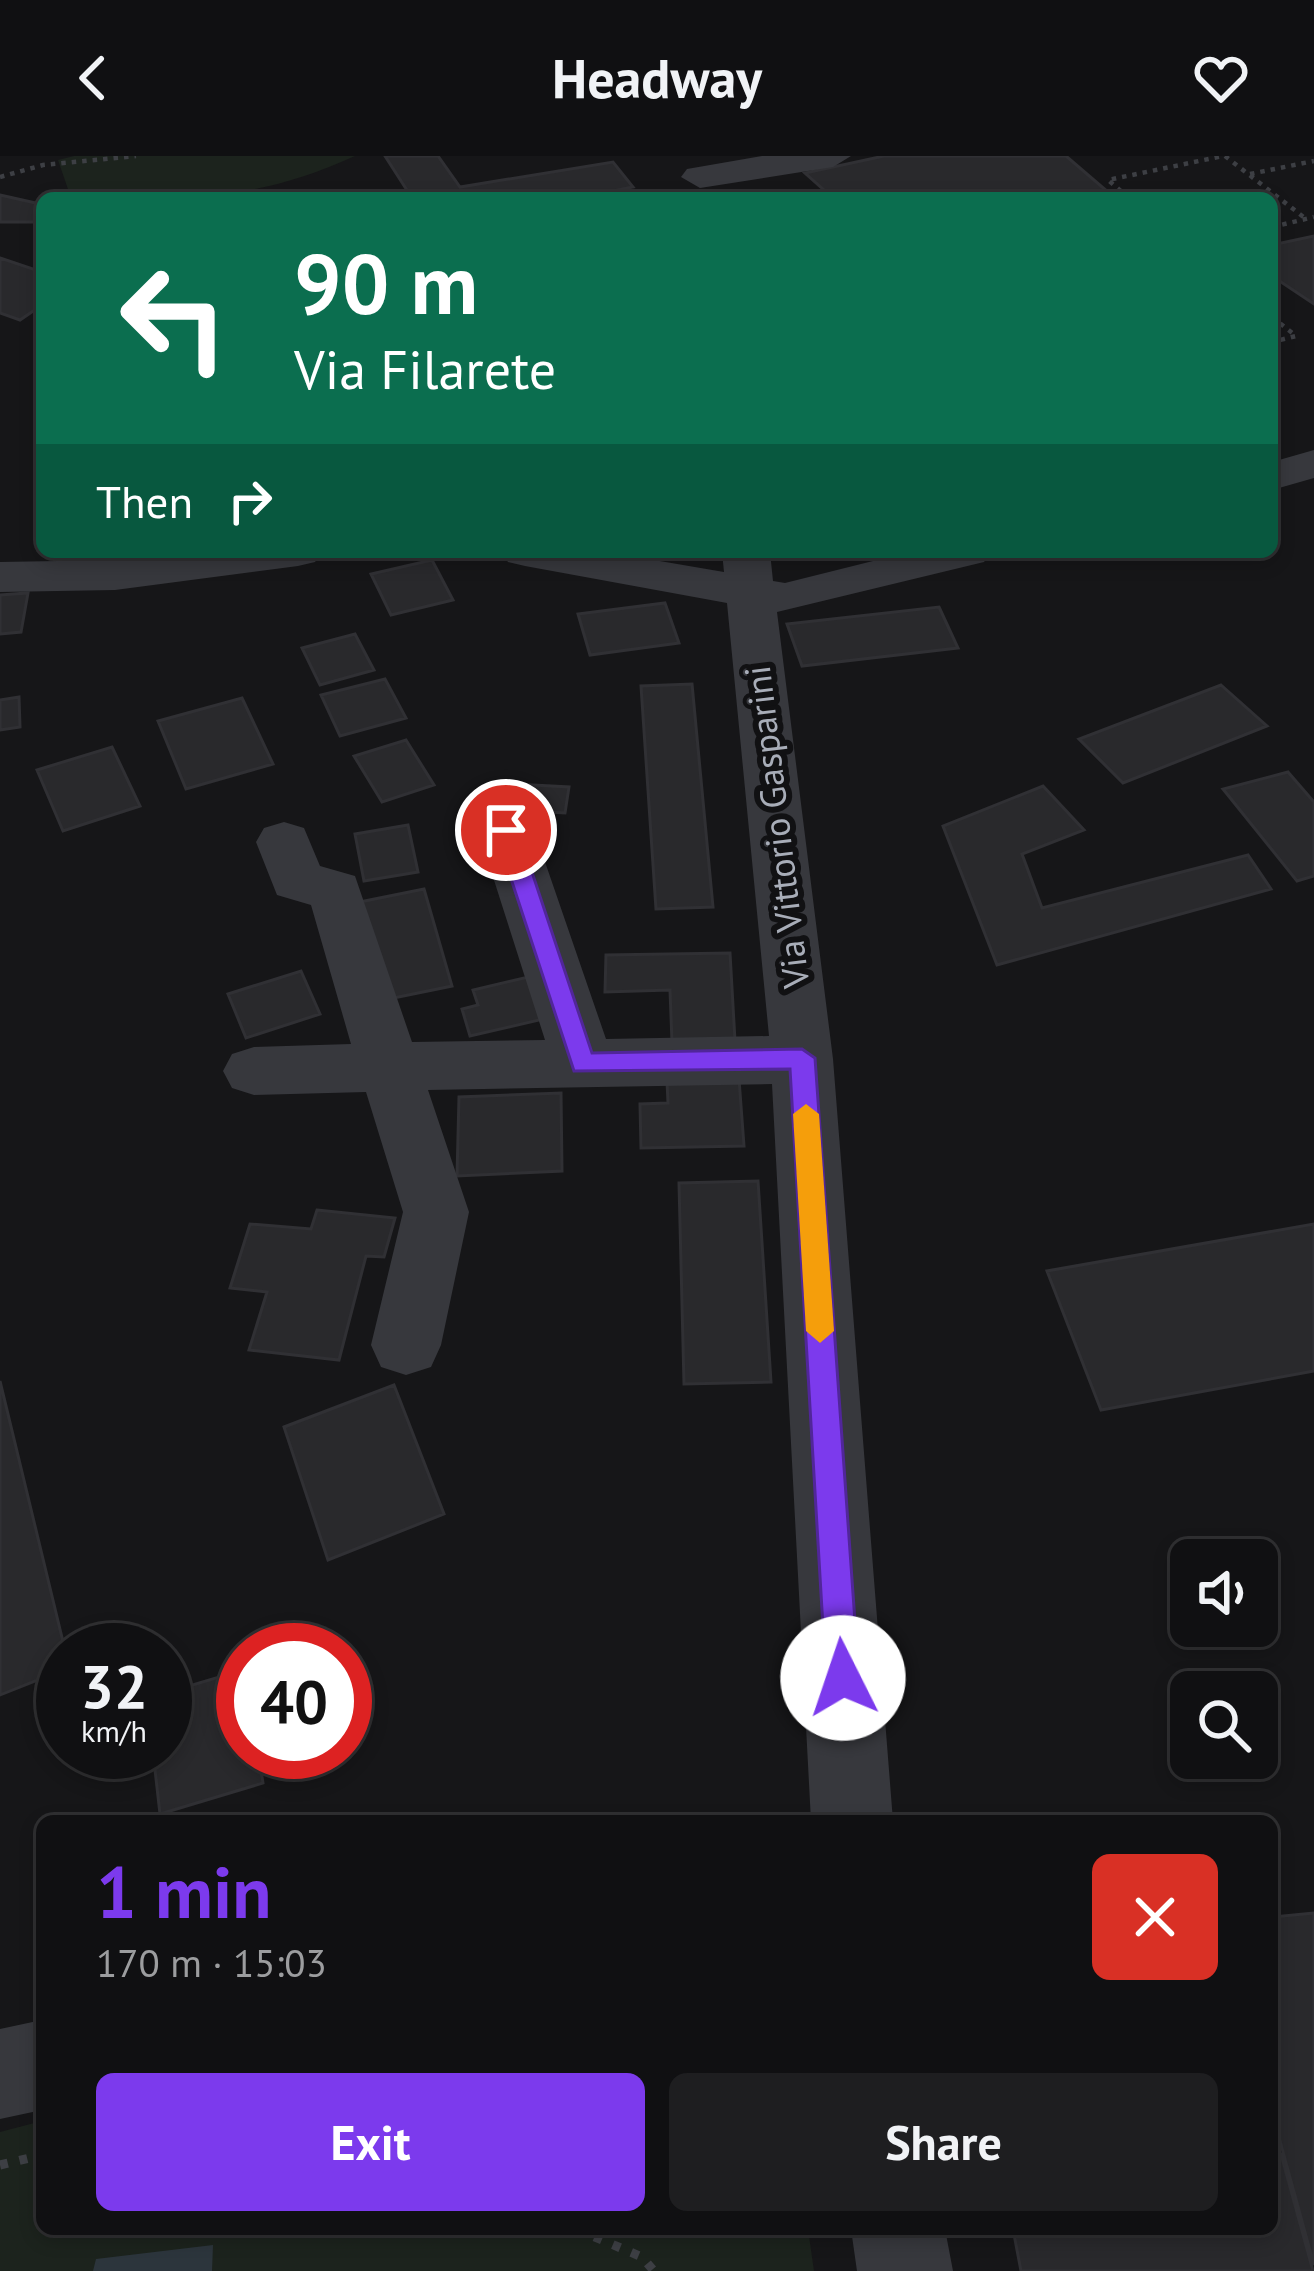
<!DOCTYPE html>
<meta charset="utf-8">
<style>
body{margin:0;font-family:"PT Sans",sans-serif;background:#1e1e20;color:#f1f3f6;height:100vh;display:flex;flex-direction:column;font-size:45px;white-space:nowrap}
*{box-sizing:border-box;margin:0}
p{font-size:39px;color:#9c9d9f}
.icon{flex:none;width:66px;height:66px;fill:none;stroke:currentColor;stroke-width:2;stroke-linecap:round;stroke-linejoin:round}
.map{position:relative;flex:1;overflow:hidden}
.details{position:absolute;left:36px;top:1659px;width:1242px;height:420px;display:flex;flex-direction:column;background:#101012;border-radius:18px;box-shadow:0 6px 18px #0003,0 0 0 3px #303032}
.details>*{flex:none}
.banner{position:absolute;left:36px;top:36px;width:1242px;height:366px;border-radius:18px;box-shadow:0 6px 18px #0003,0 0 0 3px #303032;background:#0b6e4f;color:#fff;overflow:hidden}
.fabs{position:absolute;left:1170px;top:1383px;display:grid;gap:24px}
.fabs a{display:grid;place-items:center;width:108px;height:108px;border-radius:18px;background:#101012;box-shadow:0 6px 18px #0003,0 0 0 3px #303032;font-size:60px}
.speed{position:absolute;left:36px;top:1467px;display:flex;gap:24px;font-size:60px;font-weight:700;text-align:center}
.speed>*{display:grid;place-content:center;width:156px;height:156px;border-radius:50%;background:#101012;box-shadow:0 6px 18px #0003,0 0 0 3px #303032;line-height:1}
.speed small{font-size:30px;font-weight:400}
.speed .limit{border:18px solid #d22;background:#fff;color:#111}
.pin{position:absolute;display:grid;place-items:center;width:102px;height:102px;color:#fff;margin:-51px;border:6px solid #fff;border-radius:50%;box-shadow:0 3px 12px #0007}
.me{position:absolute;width:132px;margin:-66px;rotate:356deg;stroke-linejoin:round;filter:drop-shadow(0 0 9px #0008)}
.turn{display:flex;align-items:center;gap:42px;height:252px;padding:0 60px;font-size:54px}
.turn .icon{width:156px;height:156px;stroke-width:2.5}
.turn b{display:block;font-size:84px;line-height:102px}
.then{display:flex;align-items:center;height:114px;padding:0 60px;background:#0003;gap:24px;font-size:45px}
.round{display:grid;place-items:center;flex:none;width:126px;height:126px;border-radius:18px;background:#1e1e20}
.overview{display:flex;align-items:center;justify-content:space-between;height:204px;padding:0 60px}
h1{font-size:72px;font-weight:700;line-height:90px;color:#7c3aed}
.cta{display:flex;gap:24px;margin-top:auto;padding:24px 60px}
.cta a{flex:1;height:138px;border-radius:18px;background:#7c3aed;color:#fff;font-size:48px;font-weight:700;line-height:138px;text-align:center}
.cta a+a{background:#1e1e20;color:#f1f3f6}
header{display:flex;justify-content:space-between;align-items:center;height:156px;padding:0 60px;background:#101012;font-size:54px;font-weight:700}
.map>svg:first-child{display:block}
</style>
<header><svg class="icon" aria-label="back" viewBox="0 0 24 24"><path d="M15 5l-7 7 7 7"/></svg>Headway<svg class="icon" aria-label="heart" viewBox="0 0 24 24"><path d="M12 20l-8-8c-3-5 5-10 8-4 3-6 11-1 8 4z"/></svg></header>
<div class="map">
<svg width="1314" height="2115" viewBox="0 0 1314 2115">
<rect width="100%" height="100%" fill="#161618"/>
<path fill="#1c231d" d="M74 0H355C249 48 185 42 71 42L58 4Z
M42 1965V2073H808L814 2115H0V1976Z"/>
<path fill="#2c353c" d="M213 2089 212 2115H93L96 2103Z"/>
<path fill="#29292c" stroke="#303034" stroke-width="3" d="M385 0H438L460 31 613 6 633 31 578 42H412Z
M884 0H1066L1115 42H833L805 17Z
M0 39 40 48 39 66H0Z
M1314 80V148L1272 120V89Z
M0 102 42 116V149L20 164 0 157Z
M432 404 453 444 391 459 371 418Z
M28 437 21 476 0 478V439Z
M665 447 679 487 590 499 578 458Z
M939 451 958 492 802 510 787 468Z
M355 478 374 514 320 529 302 492Z
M385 523 406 562 340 580 321 539Z
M692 528 713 751 656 753 641 530Z
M1221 529 1267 570 1123 627 1079 583Z
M19 541 20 571 0 574V544Z
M242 542 273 608 186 633 158 565Z
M406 584 434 629 382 646 354 600Z
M112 591 140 650 63 675 37 614Z
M1288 616 1314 646V720L1297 725 1223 633Z
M514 628 569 631 565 657 510 654Z
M1043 630 1084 674 1022 698 1042 752 1248 699 1271 733 997 809 943 670Z
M408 669 418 716 364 725 355 678Z
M424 733 452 830 374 846 350 748Z
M730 797 735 885 672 886 670 834 605 836 606 799Z
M301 815 320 858 246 882 228 838Z
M537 819 552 861 470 880 462 853 478 849 473 834Z
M739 923 744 990 641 992 640 948 668 947 667 925Z
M561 937 562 1015 457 1020 459 941Z
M758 1025 771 1226 684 1228 679 1027Z
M317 1054 395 1062 384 1101 366 1100 339 1204 249 1194 267 1136 230 1132 250 1068 311 1073Z
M1314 1068V1215L1101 1254 1047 1115Z
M0 1225 65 1494 63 1514 0 1539Z
M394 1229 444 1358 328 1404 284 1271Z
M243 1514V1596H258L263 1627 160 1658 153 1596H165V1537Z
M1314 1757V2109L1272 1956V1761Z
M1281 1998 1313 2115H1021L1013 2073H1272V1999Z"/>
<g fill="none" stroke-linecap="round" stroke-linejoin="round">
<path stroke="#3d3f44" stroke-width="4.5" stroke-dasharray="4.5 6" stroke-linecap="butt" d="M1225 0 1306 63
M1250 18 1314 5
M0 21 43 9 136 0
M1129 42 1108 24 1223 0
M1272 71 1314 61
M1272 161 1296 180 1272 186"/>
<path stroke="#3d3f44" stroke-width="9" stroke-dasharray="8 12" stroke-linecap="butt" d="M0 2009 42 1999
M576 2073 642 2101 654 2115"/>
<path fill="#37383d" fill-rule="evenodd" d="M762 0H851L833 11 700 32 681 21 687 13Z
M1314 294V322L1272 334V306Z
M182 396H322L315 406 298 410 115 434 0 436V406L115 404Z
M501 396H607L724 416 722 396H770L773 425 785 427 909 396H991L984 406 777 456 833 903 893 1665H811L772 928 428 934 469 1056 441 1189 431 1211 406 1219 381 1211 371 1189 403 1056 366 936 254 939 232 932 223 915 232 898 254 891 351 888 311 749 277 739 256 686 264 672 284 666 304 672 320 710 355 720 412 886 545 884 478 674 486 660 506 655 526 660 534 674 606 883 769 880 727 447 525 410 508 406Z
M42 1864V1954L0 1963V1873Z
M851 2073H945L953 2115H857Z"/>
</g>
<path fill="#7c3aed" stroke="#51269a" stroke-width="3" d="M506 666 518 674 592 897 802 893 815 902 859 1522 854 1533 843 1538 831 1533 826 1522 790 913 574 915 495 674Z"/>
<path fill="#f59e0b" d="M806 948 819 958 834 1175 820 1187 806 1175 793 958Z"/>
<g text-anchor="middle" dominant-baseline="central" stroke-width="12" stroke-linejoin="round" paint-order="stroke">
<g font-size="36" fill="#a8adb8" stroke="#111113">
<text transform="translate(776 671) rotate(-97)">Via Vittorio Gasparini</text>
</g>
</g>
</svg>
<div class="fabs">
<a><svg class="icon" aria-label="sound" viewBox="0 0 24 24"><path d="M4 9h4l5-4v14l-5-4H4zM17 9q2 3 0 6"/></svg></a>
<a><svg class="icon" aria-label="search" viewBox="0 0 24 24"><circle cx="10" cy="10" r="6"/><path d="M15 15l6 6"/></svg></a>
</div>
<div class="speed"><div>32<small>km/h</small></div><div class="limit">40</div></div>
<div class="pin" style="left:506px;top:674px;background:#d93025"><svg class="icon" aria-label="arrive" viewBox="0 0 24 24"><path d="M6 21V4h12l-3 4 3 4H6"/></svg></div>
<svg class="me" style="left:843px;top:1522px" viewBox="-20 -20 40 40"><circle r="19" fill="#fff"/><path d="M0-13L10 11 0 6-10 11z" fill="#7c3aed"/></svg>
<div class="banner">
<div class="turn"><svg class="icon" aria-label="left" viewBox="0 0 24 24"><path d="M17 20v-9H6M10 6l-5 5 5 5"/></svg><div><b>90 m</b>Via Filarete</div></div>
<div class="then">Then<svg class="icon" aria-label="right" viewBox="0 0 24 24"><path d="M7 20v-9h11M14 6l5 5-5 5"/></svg></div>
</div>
<section class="details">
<div class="overview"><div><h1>1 min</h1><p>170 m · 15:03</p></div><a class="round" style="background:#d93025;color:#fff"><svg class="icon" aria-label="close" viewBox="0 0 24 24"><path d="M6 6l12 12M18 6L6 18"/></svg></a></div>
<div class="cta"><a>Exit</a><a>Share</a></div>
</section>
</div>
